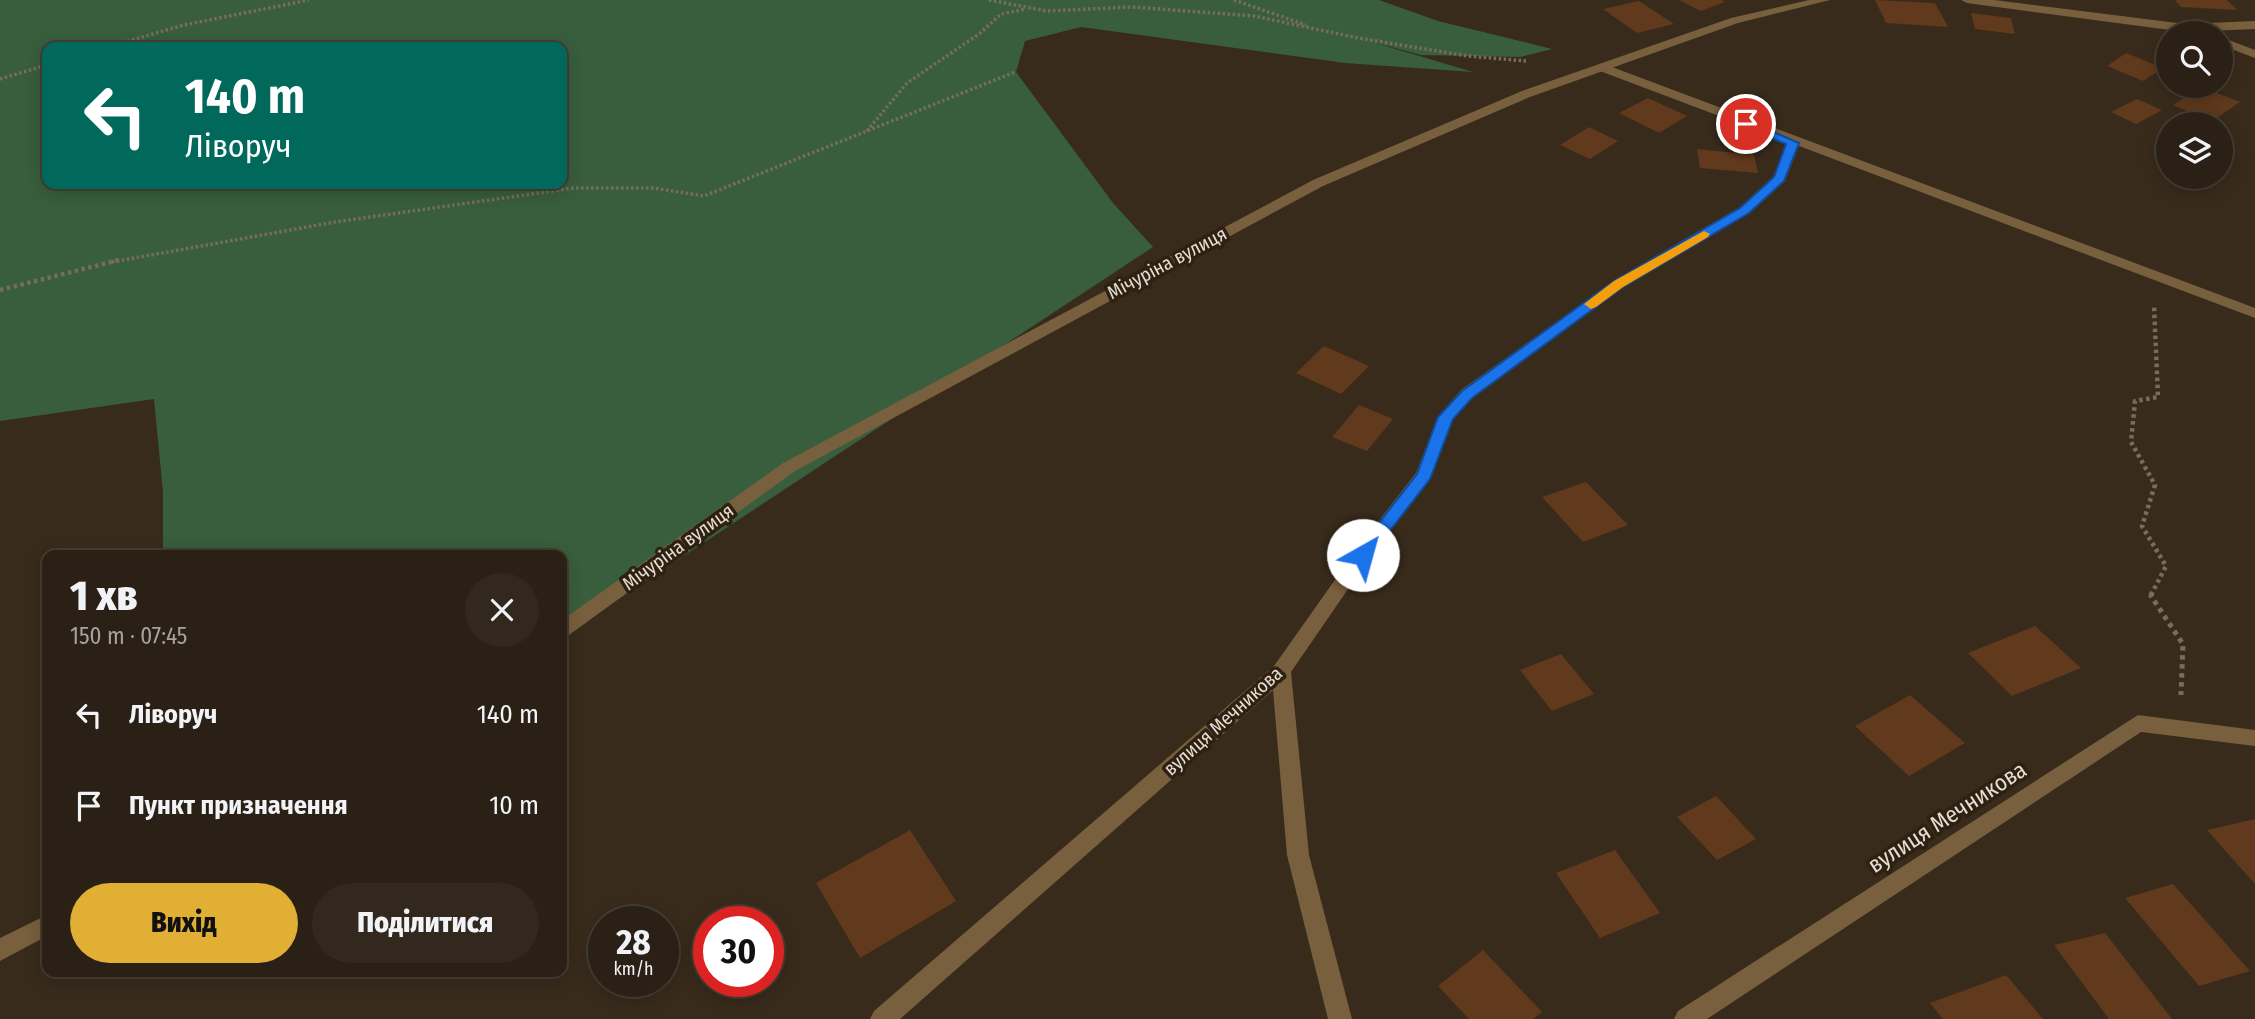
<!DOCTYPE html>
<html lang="uk">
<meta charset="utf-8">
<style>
body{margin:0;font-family:"Fira Sans Condensed",sans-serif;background:#32281e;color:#f1f3f6;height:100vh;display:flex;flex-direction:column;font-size:26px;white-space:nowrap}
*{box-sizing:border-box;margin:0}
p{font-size:23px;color:#a5a3a0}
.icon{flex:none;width:38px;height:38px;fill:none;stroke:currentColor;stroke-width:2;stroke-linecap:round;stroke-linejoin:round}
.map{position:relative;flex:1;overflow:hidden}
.drawer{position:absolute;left:42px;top:550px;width:525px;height:427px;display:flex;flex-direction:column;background:#2a2015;border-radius:14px;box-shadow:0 4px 18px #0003,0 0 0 2px #463e34}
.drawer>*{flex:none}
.banner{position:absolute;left:42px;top:42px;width:525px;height:147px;border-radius:14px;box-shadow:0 4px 18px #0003,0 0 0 2px #463e34;background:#00695c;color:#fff;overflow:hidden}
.fabs{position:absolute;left:2156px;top:21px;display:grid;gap:14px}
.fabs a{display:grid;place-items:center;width:77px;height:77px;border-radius:50%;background:#2a2015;box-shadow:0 4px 18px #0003,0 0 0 2px #463e34;font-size:35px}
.speed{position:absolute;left:588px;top:906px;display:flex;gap:14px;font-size:35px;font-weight:700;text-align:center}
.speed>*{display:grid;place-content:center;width:91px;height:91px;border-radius:50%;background:#2a2015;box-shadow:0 4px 18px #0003,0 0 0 2px #463e34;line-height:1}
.speed small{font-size:18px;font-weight:400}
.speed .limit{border:10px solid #d22;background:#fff;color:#111}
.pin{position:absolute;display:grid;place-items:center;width:60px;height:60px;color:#fff;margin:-30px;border:4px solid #fff;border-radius:50%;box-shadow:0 2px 7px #0007}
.me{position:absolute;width:77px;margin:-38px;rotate:38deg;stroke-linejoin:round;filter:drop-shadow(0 0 5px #0008)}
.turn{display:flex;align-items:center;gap:24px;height:147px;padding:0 28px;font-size:32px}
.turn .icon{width:91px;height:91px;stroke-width:2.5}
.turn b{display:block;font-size:49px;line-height:60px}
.round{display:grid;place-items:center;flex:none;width:74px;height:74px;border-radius:37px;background:#32281e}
.head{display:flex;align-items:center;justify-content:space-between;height:119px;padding:0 28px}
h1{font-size:42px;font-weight:800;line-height:52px}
.button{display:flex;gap:14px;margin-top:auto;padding:14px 28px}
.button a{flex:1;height:80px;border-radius:42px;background:#e1af34;color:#111;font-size:28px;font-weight:800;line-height:80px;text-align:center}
.button a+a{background:#32281e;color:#f1f3f6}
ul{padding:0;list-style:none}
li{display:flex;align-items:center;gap:21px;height:91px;padding:0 28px}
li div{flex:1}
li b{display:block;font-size:26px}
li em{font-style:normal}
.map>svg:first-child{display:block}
</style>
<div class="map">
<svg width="2255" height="1019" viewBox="0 0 2255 1019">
<rect width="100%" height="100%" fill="#382b1c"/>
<path fill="#385e3d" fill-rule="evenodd" d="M0 0H1379L1438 21 1552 49 1520 57 1421 55 1369 41 1473 72 1345 63 1081 27 1025 41 1016 72 1113 203 1153 247 562 636V555H163V492L154 399 0 421ZM47 47H562V184H47Z"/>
<path fill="#61391c" d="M1679 0H1722L1725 2 1701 11Z
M1875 0 1935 3 1948 27 1886 23Z
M2175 0H2227L2237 10 2181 7Z
M1639 1 1674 24 1637 33 1603 9Z
M1971 13 2011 18 2015 34 1975 29Z
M2126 53 2163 68 2143 81 2107 66Z
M2201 87 2240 102 2212 121 2173 105Z
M1648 98 1687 116 1659 133 1619 113Z
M2137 99 2162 110 2136 124 2111 112Z
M1589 127 1618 141 1590 159 1560 145Z
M1697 149 1754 155 1758 173 1700 168Z
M1324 346 1369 366 1341 394 1296 373Z
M1359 405 1393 419 1367 451 1332 437Z
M1586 482 1628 525 1583 542 1542 497Z
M2035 626 2081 668 2012 696 1968 653Z
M1561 654 1594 694 1552 711 1520 670Z
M1910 695 1965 743 1909 776 1855 726Z
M1716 796 1756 839 1717 860 1677 817Z
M2255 819V884L2207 830Z
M910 830 956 901 860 958 816 883Z
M1615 850 1660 913 1600 938 1556 873Z
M2173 884 2250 971 2199 986 2125 898Z
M2105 933 2172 1019H2109L2054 945Z
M1483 950 1542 1012 1533 1019H1469L1438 986Z
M2006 975 2043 1019H1943L1930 1003Z"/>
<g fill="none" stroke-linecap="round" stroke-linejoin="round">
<path stroke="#776c5f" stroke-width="3.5" stroke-dasharray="2.5 2.5" stroke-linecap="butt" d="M989 0 1047 11 1133 7 1254 16 1358 38 1468 56 1526 61
M1234 0 1306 25
M108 47 184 25 309 0
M0 79 47 65
M867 131 907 83 979 34 1001 14 1026 9
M112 262 335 222 574 188H654L704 196 1015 72"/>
<path stroke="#776c5f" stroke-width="4.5" stroke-dasharray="3.5 3.5" stroke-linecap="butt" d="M0 290 119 260
M2151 595 2166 566 2142 526 2155 485 2131 442 2135 401 2158 397 2154 306"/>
<path stroke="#776c5f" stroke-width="5" stroke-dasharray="4.5 4.5" stroke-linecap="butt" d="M2152 593 2151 596 2183 644 2181 695"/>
<path fill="#785f3d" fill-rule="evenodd" d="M1604 64 2255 308V318L1600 71 1598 68Z"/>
<path fill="#785f3d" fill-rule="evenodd" d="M1809 0H1830L1738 23 1530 97 1323 186 795 471 569 635 562 637V620L783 463 1313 180 1522 91 1731 18Z
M1961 0H1994L2185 24 2255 21V29L2185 32 1967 3Z
M2221 37 2255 50V58L2221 45Z
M1793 139 1800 143 1785 181 1750 213 1624 287 1473 398 1453 419 1430 479 1368 560 1291 672 1309 855 1352 1019H1328L1287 855 1273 690 900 1019H870L874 1011 1274 666 1356 550 1416 473 1438 417 1461 390 1614 281 1740 207 1774 176 1786 143Z
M2138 715 2255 730V746L2141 732 1707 1019H1674L1678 1011Z
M47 915V936L0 961V938Z"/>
</g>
<path fill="#1a73e8" stroke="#114b97" stroke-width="2" d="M1746 120 1799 143 1784 181 1749 213 1623 287 1472 398 1453 419 1430 479 1368 559H1357L1354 555 1357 551 1417 474 1438 417 1462 391 1614 281 1740 208 1774 177 1786 144 1741 126 1740 124Z"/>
<path fill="#f59e0b" d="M1704 231 1710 234 1708 237 1623 287 1596 307 1591 309 1584 304 1614 281Z"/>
<g text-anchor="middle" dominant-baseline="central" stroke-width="7" stroke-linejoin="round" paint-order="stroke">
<g font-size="19" fill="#e5dcd3" stroke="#2e2112">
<text transform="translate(1167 263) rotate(-28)">Мічуріна вулиця</text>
<text transform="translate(678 547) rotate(-36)">Мічуріна вулиця</text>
<text transform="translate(1223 721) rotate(-42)">вулиця Мечникова</text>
</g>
<g font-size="23" fill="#e5dcd3" stroke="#2e2112">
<text transform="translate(1947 817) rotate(-33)">вулиця Мечникова</text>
</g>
</g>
</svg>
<div class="fabs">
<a><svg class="icon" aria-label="search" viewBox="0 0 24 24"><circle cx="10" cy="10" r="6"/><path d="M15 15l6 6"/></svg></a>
<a><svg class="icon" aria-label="layers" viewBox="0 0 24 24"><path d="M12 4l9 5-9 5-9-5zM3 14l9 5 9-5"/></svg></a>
</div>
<div class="speed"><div>28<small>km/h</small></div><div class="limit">30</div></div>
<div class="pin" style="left:1746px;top:124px;background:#d93025"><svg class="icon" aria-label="arrive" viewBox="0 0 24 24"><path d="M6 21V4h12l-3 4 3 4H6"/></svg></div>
<svg class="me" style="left:1363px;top:555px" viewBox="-20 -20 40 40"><circle r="19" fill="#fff"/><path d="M0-13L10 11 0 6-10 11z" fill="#1a73e8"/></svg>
<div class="banner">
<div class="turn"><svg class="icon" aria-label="left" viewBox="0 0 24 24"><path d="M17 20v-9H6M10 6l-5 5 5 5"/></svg><div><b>140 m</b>Ліворуч</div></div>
</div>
<section class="drawer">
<div class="head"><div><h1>1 хв</h1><p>150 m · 07:45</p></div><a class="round"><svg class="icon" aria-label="close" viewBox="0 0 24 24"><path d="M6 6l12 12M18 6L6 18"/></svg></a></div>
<ul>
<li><svg class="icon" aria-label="left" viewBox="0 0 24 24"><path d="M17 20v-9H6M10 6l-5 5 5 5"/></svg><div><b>Ліворуч</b></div><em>140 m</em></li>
<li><svg class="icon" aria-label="arrive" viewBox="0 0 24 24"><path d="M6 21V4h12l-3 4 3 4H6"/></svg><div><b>Пункт призначення</b></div><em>10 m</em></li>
</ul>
<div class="button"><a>Вихід</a><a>Поділитися</a></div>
</section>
</div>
